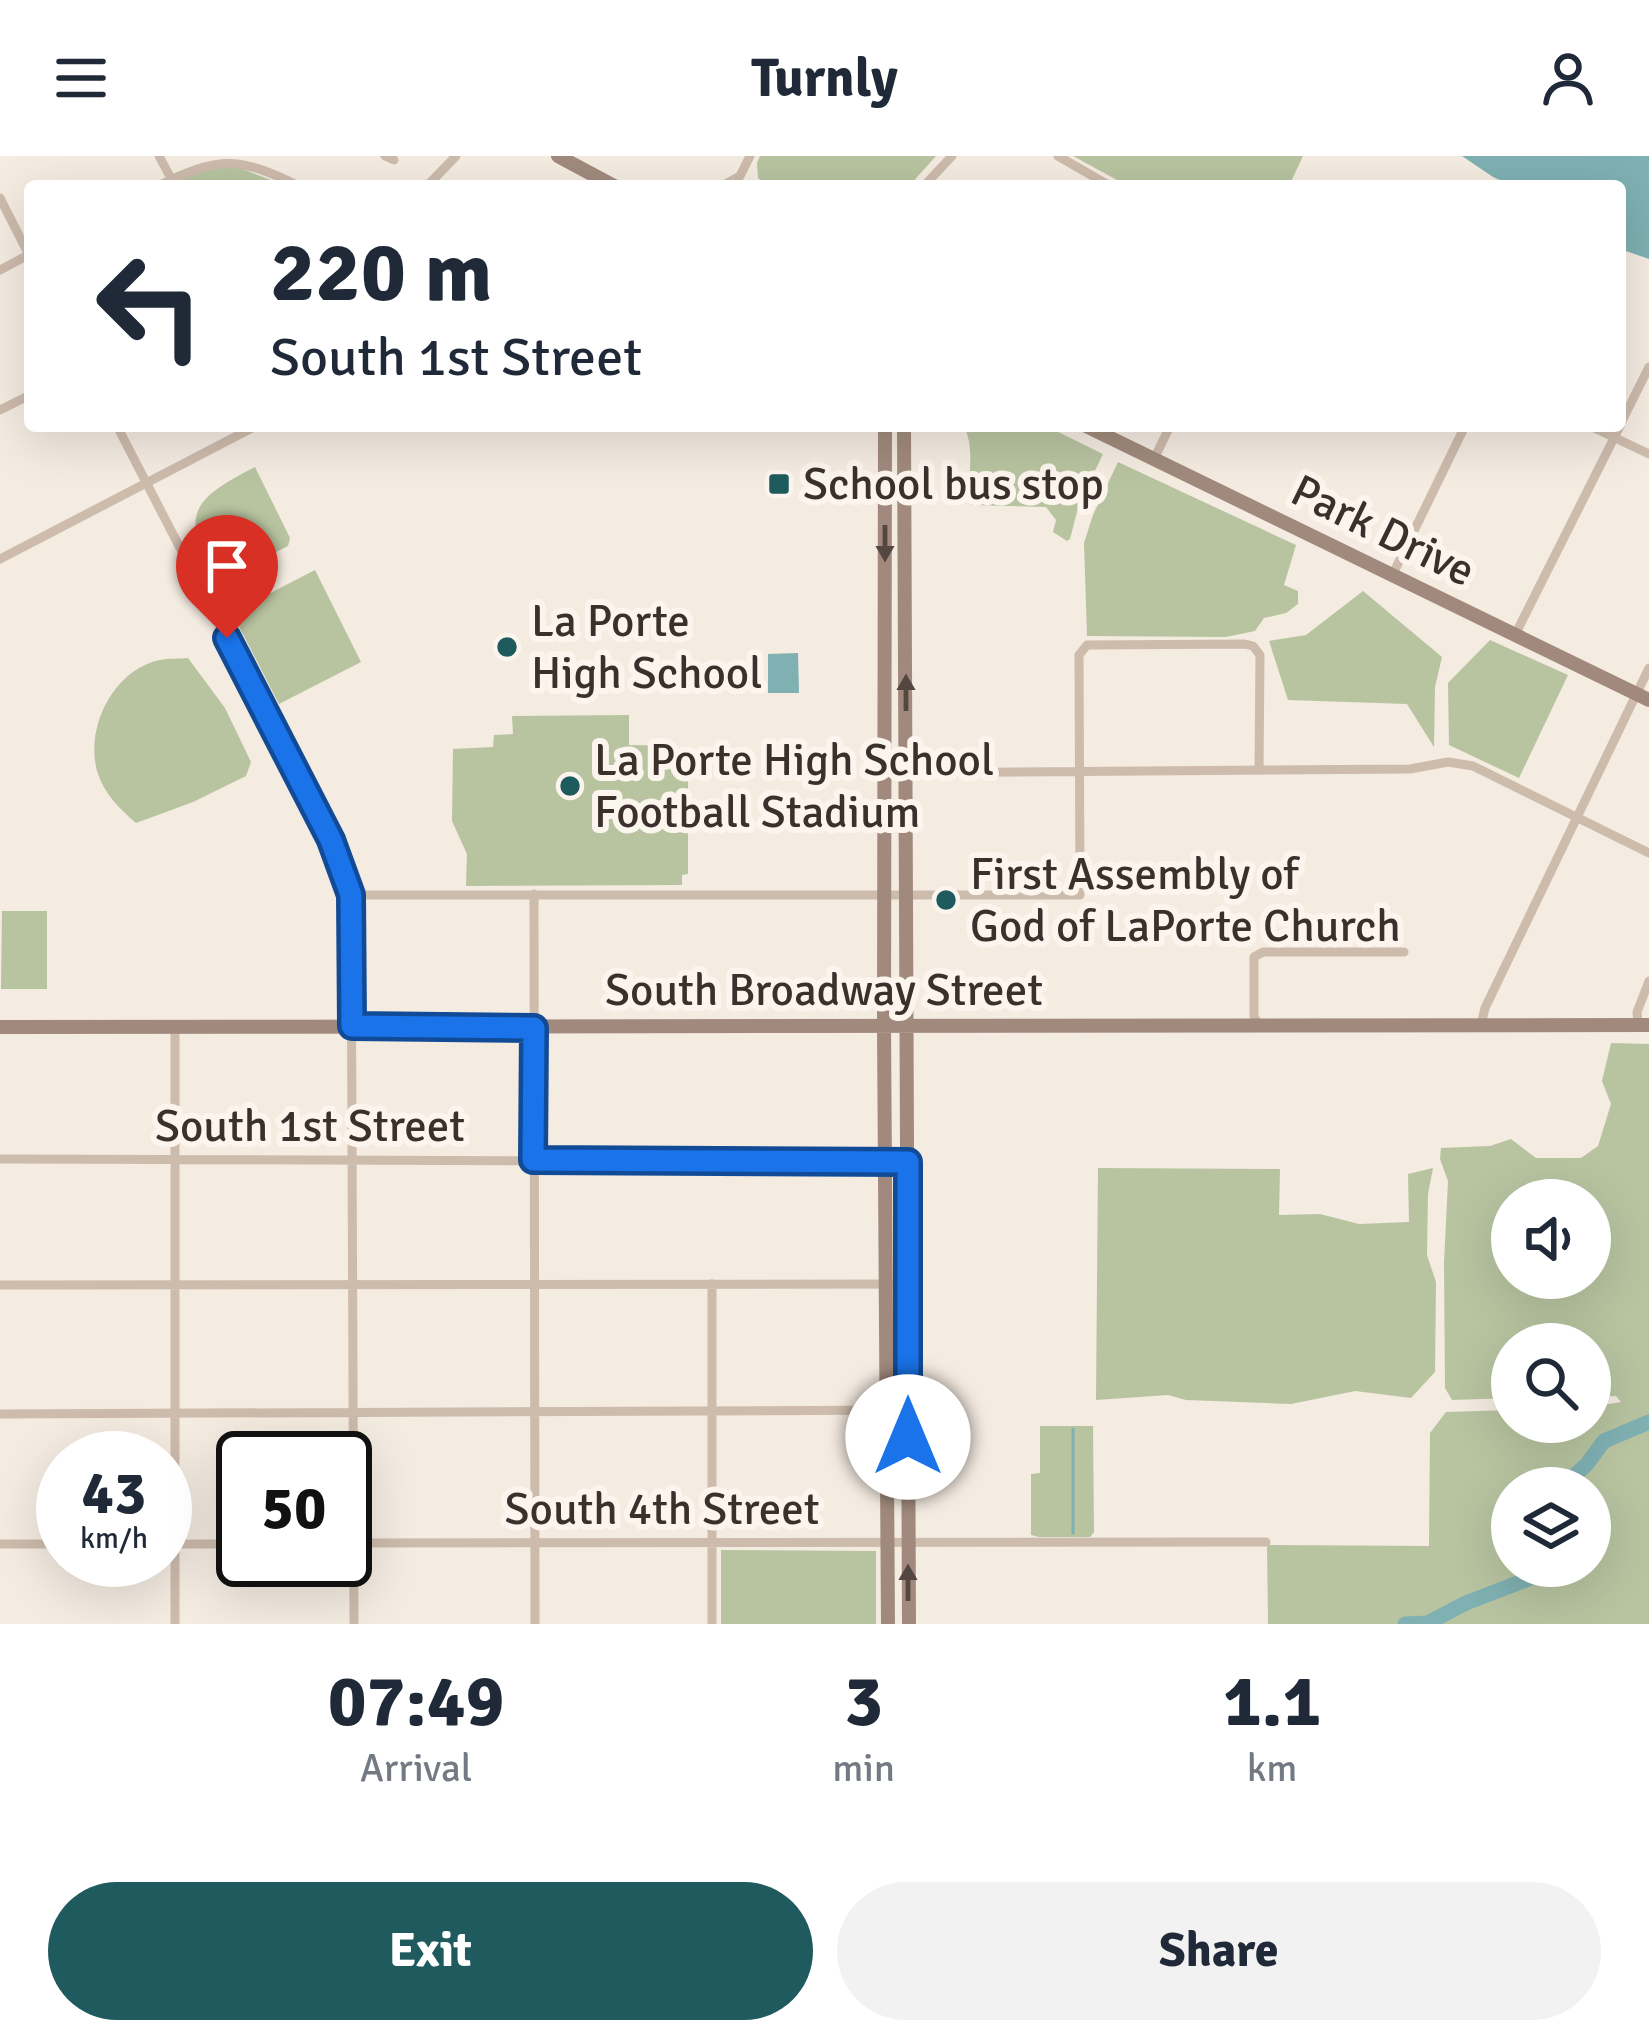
<!DOCTYPE html>
<style>
body{margin:0;font-family:Signika,sans-serif;background:#f2f2f3;color:#1f2937;height:100vh;display:flex;flex-direction:column;font-size:45px;white-space:nowrap}
*{box-sizing:border-box;margin:0}
p{font-size:39px;color:#747a83}
.icon{flex:none;width:66px;height:66px;fill:none;stroke:currentColor;stroke-width:2;stroke-linecap:round;stroke-linejoin:round}
.map{position:relative;height:1468px;overflow:hidden}
.details{display:flex;flex-direction:column;background:#fff;flex:1}
.details>*{flex:none}
.guide{position:absolute;left:24px;top:24px;width:1602px;height:252px;border-radius:12px;box-shadow:0 12px 48px #0002;background:#fff;color:#1f2937;overflow:hidden}
.fabs{position:absolute;left:1491px;top:1023px;display:grid;gap:24px}
.fabs a{display:grid;place-items:center;width:120px;height:120px;border-radius:50%;background:#fff;box-shadow:0 12px 48px #0002;font-size:60px}
.speed{position:absolute;left:36px;top:1275px;display:flex;gap:24px;font-size:60px;font-weight:700;text-align:center}
.speed>*{display:grid;place-content:center;width:156px;height:156px;border-radius:50%;background:#fff;box-shadow:0 12px 48px #0002;line-height:1}
.speed small{font-size:30px;font-weight:400}
.speed .limit{border:6px solid #111;border-radius:18px;background:#fff;color:#111}
.pin{position:absolute;display:grid;place-items:center;width:102px;height:102px;color:#fff;margin:-123px -51px;border-radius:50% 50% 50% 0;rotate:-45deg;box-shadow:0 0 12px #0007}
.pin .icon{rotate:45deg}
.me{position:absolute;width:132px;margin:-66px;rotate:0deg;stroke-linejoin:round;filter:drop-shadow(0 0 9px #0008)}
.turn{display:flex;align-items:center;gap:42px;height:252px;padding:0 48px;font-size:54px}
.turn .icon{width:156px;height:156px;stroke-width:2.5}
.turn b{display:block;font-size:84px;line-height:102px}
.eta{display:flex;justify-content:space-evenly;align-items:center;height:204px;text-align:center}
.eta b{font-size:72px;font-weight:700;line-height:84px}
.cta{display:flex;gap:24px;margin-top:auto;padding:24px 48px}
.cta a{flex:1;height:138px;border-radius:72px;background:#1f5a5e;color:#fff;font-size:48px;font-weight:700;line-height:138px;text-align:center}
.cta a+a{background:#f2f2f3;color:#1f2937}
header{display:flex;justify-content:space-between;align-items:center;height:156px;padding:0 48px;background:#fff;font-size:54px;font-weight:700}
.map>svg:first-child{display:block}
</style>
<header><svg class="icon" aria-label="menu" viewBox="0 0 24 24"><path d="M4 6h16M4 12h16M4 18h16"/></svg>Turnly<svg class="icon" aria-label="person" viewBox="0 0 24 24"><circle cx="12" cy="8" r="4"/><path d="M4 21q1-7 8-7t8 7"/></svg></header>
<div class="map">
<svg width="1649" height="1468" viewBox="0 0 1649 1468">
<rect width="100%" height="100%" fill="#f4ebe1"/>
<path fill="#b8c4a0" fill-rule="evenodd" d="M760 0H936L909 30H767L758 22 757 7Z
M1073 0H1303L1289 30H1128Z
M217 11 240 12 286 30H185L182 24 199 14Z
M964 270H1046L1103 298 1079 348 1070 383 1067 385 1053 376 1056 364 1046 351 971 349C965 320 977 299 964 270Z
M1118 306 1296 389 1284 429 1298 435V448L1286 457 1264 462 1255 475 1226 481 1087 480 1084 387 1093 359Z
M255 311 290 382 288 390 217 426C181 360 188 345 255 311Z
M315 414 361 506 279 548 232 457Z
M1363 435 1442 501 1435 531 1434 591 1407 548 1288 544 1269 485 1306 479Z
M1490 484 1568 519 1519 622 1449 589 1448 527Z
M188 502 225 552 251 606 246 620 193 646 136 667C119 652 104 638 97 615 85 571 114 513 160 504 169 502 179 503 188 502Z
M629 559V589L675 590 688 596V718L682 719V729L466 730 467 698 452 665 453 593 493 591 494 579 513 578 512 560Z
M2 755H47V833H1Z
M1611 887 1649 888V1468H1268L1267 1389 1429 1390 1430 1277 1446 1256 1512 1254V1266H1590V1251L1621 1246 1616 1240 1590 1241V1188H1512V1242L1452 1244 1445 1232 1444 1107 1448 1025 1440 1003 1441 992 1490 990 1511 983 1536 1002H1581L1598 990 1611 948 1602 925ZM1512 1044H1590V1122H1512ZM1512 1332H1590V1410H1512Z
M1098 1012 1280 1013 1279 1059 1320 1058 1359 1068 1409 1066 1408 1018 1433 1012 1428 1038 1427 1099 1436 1126 1435 1216 1411 1242 1355 1235 1291 1248 1186 1244 1168 1239 1096 1244Z
M1040 1270H1093L1094 1376 1090 1381H1039L1031 1379V1318L1040 1317Z
M721 1394 876 1395V1468H721Z"/>
<path fill="#7fb0b2" d="M1462 0H1649V103L1620 93V30H1514L1493 21Z
M798 497 799 537H768V498Z"/>
<g fill="none" stroke-linecap="round" stroke-linejoin="round">
<path stroke="#7fb0b2" stroke-width="3" d="M1073 1377V1273"/>
<path stroke="#7fb0b2" stroke-width="15" d="M1561 1332 1587 1308 1604 1285 1649 1266
M1405 1468 1428 1467 1466 1447 1562 1410"/>
<path stroke="#cdbbac" stroke-width="9" d="M159 0 175 30
M385 0 394 4
M1058 0 1110 30
M740 20 750 0
M158 30C220 0 237 0 299 30
M427 30 456 0
M722 30 740 20
M924 30 952 0
M0 42 30 101
M0 114 30 98
M0 254 30 239
M1620 269 1649 211
M117 270 331 684 351 739 354 1468
M1590 270 1649 298
M1154 303 1170 270
M0 403 256 270
M1392 420 1465 270
M1515 479 1620 270
M885 617 1410 613 1448 606 1473 610 1649 697
M534 738 535 1468
M351 739H1080L1079 499 1087 489 1245 488 1253 490 1260 499 1259 614
M1258 868 1254 860V801L1263 796H1404
M1481 869 1485 852 1649 512
M1638 869 1637 856 1649 825
M175 871V1468
M0 1003 908 1006
M712 1128V1468
M0 1129 907 1128
M0 1258 908 1254
M345 1387 1266 1386
M0 1388H63
M165 1388H243"/>
<path stroke="#a18a7d" stroke-width="14" d="M558 0 614 30
M885 270 884 870 888 1468
M904 270 909 1468
M1086 270 1649 544
M0 871 1649 869"/>
</g>
<defs><path id="oneway-solid" d="M-6-.8H1V-3.2L6.5 0L1 3.2V.8H-6Z" transform="scale(3)"/></defs>
<g fill="#544640">
<use href="#oneway-solid" transform="translate(885 387) rotate(90)"/>
<use href="#oneway-solid" transform="translate(906 537) rotate(-90)"/>
<use href="#oneway-solid" transform="translate(908 1427) rotate(-90)"/>
</g>
<g fill="none" stroke-linecap="round" stroke-linejoin="round">
<g stroke="#114b97" stroke-width="30">
<path id="route" d="M227 482 331 684 351 739 352 870 534 872 533 1004 908 1006V1281"/>
</g>
<use href="#route" stroke="#1a73e8" stroke-width="21"/>
</g>
<g fill="#1f5a5e" stroke="#fbf5ee" stroke-width="4.5">
<rect x="767" y="316" width="24" height="24" rx="6"/>
<circle cx="507" cy="491" r="12"/>
<circle cx="570" cy="630" r="12"/>
<circle cx="946" cy="744" r="12"/>
</g>
<g text-anchor="middle" dominant-baseline="central" stroke-width="12" stroke-linejoin="round" paint-order="stroke">
<g font-size="45" fill="#3b302b" stroke="#fbf5ee" text-anchor="start">
<text x="803" y="328">School bus stop</text>
<text x="531" y="465">La Porte<tspan x="531" dy="52">High School</tspan></text>
<text x="594" y="604">La Porte High School<tspan x="594" dy="52">Football Stadium</tspan></text>
<text x="970" y="718">First Assembly of<tspan x="970" dy="52">God of LaPorte Church</tspan></text>
</g>
<g font-size="45" fill="#3b302b" stroke="#fbf5ee">
<text transform="translate(1383 375) rotate(26)">Park Drive</text>
<text x="824" y="834">South Broadway Street</text>
<text x="310" y="970">South 1st Street</text>
<text x="662" y="1353">South 4th Street</text>
</g>
</g>
</svg>
<div class="fabs">
<a><svg class="icon" aria-label="sound" viewBox="0 0 24 24"><path d="M4 9h4l5-4v14l-5-4H4zM17 9q2 3 0 6"/></svg></a>
<a><svg class="icon" aria-label="search" viewBox="0 0 24 24"><circle cx="10" cy="10" r="6"/><path d="M15 15l6 6"/></svg></a>
<a><svg class="icon" aria-label="layers" viewBox="0 0 24 24"><path d="M12 4l9 5-9 5-9-5zM3 14l9 5 9-5"/></svg></a>
</div>
<div class="speed"><div>43<small>km/h</small></div><div class="limit">50</div></div>
<div class="pin" style="left:227px;top:482px;background:#d93025"><svg class="icon" aria-label="arrive" viewBox="0 0 24 24"><path d="M6 21V4h12l-3 4 3 4H6"/></svg></div>
<svg class="me" style="left:908px;top:1281px" viewBox="-20 -20 40 40"><circle r="19" fill="#fff"/><path d="M0-13L10 11 0 6-10 11z" fill="#1a73e8"/></svg>
<div class="guide">
<div class="turn"><svg class="icon" aria-label="left" viewBox="0 0 24 24"><path d="M17 20v-9H6M10 6l-5 5 5 5"/></svg><div><b>220 m</b>South 1st Street</div></div>
</div>
</div>
<section class="details">
<div class="eta">
<div><b>07:49</b><p>Arrival</p></div>
<div><b>3</b><p>min</p></div>
<div><b>1.1</b><p>km</p></div>
</div>
<div class="cta"><a>Exit</a><a>Share</a></div>
</section>
